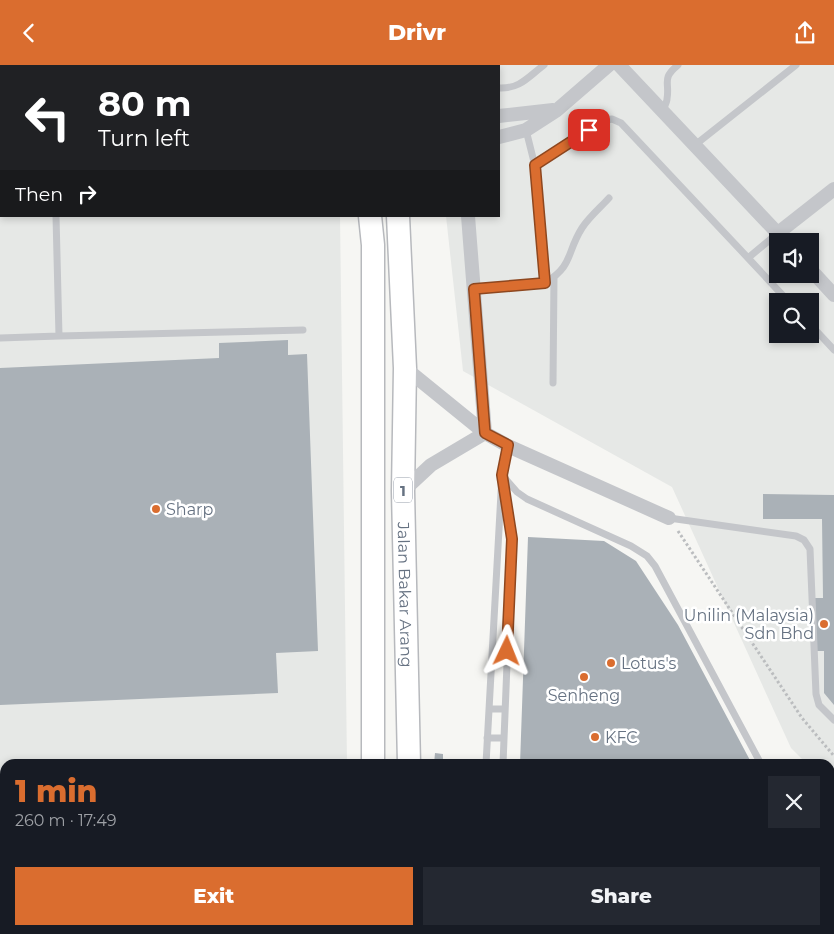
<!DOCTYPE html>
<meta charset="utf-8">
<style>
body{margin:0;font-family:Montserrat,sans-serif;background:#242831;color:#f1f3f6;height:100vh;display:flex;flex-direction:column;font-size:19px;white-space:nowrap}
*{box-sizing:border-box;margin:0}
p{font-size:16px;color:#9ea1a6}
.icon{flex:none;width:28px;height:28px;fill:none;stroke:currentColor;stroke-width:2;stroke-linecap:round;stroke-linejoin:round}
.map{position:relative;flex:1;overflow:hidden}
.side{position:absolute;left:0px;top:694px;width:835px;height:176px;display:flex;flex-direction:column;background:#171b24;border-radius:15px 15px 0 0;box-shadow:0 2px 8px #0003}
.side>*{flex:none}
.banner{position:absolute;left:0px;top:0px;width:500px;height:152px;box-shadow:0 2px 8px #0003;background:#202124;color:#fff;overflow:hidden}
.buttons{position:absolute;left:769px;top:168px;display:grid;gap:10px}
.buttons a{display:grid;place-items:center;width:50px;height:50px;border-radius:0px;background:#171b24;box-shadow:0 2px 8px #0003;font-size:25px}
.pin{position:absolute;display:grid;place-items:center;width:42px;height:42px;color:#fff;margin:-21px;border-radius:10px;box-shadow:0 2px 8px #0006}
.me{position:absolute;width:55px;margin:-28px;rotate:2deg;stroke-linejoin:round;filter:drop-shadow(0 0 4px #0008)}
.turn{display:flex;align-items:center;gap:18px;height:105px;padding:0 15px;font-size:22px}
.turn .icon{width:65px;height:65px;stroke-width:2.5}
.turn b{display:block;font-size:35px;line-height:42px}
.then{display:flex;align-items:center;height:48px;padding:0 15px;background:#0003;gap:10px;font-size:19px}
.round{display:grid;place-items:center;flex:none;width:52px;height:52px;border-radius:0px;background:#242831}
.overview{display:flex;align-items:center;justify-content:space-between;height:85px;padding:0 15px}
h1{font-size:30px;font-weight:800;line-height:38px;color:#da6d2f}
.cta{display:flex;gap:10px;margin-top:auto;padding:10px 15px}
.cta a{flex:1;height:58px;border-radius:0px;background:#da6d2f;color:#fff;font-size:20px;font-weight:800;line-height:58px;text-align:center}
.cta a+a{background:#242831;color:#f1f3f6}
header{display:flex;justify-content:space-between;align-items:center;height:65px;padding:0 15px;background:#da6d2f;color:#fff;font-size:22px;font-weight:800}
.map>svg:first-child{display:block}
</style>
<header><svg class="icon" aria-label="back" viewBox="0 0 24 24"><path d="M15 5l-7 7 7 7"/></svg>Drivr<svg class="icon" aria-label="share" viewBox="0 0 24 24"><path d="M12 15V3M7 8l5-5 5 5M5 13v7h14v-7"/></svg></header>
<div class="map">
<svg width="834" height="869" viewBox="0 0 834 869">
<rect width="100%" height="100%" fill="#f6f6f3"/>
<path fill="#e6e8e6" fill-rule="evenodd" d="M0 0H333V1H1V151H340L347 699H5V865H349V869H0Z
M430 0H834V726L830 722V699H807L791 683 672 422 463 306 446 151H499V1ZM778 176H810V209H778ZM778 236H810V269H778Z"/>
<path fill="#aab1b7" d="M288 275V290L307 289 318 586 276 588 278 628 0 640V303L219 293V278Z
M763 429 834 430V640L824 628V586H814V533H823L822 454H763Z
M528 472 604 476 636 496 678 560 752 699H520Z
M435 688 443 689V699H434Z
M830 784 834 787V823L830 827Z
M514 865H794L790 869H514Z"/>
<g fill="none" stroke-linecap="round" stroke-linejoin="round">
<g stroke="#b6b9be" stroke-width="22">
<path id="secondary" d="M0 74H1
M0 94H1"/>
</g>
<g stroke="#b7b9bd" stroke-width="25">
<g id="primary">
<path d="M356 0V1"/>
<path d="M398 0 399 1"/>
<path d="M370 151 373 180V699"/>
<path id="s1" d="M398 151 405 303 403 426 409 699"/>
<path d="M373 865V869"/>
<path d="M413 865 414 869"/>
</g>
</g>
<path stroke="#bbbdbf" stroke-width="3" stroke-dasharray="2.5 2.5" stroke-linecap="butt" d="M678 466 802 653 834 691
M443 697 476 699
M429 698V696L434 697"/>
<path stroke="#c4c6ca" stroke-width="7" d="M460 0 461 1
M499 23C520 24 528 12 544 0
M663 46C664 42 667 37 667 34 670 17 661 14 678 0
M526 65 535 101 545 218
M695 80 796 0
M535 101 603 56 612 54 621 58 748 193 778 168
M56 151 59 271 303 265
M748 193 788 236
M474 224 545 218C574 200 566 188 582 163 589 152 600 143 609 133
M810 259 834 285
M0 273 59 271
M553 318 554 212
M502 410 517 427 527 434 631 481 647 491 655 501 761 699
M669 453 796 471 804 475 810 484 816 629 819 640 834 655
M489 644H505
M487 673H504
M486 699 502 410 508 381
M503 699 512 474 504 425
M830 772 834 776
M0 783H5
M830 846 834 842
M476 869 477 865
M496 869V865
M780 869 784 865
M807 869 811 865"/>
<path stroke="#c4c6ca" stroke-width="14" d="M108 0V1
M619 0 785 176
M0 32H1
M499 51 553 45
M499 72 526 65 557 45 609 0
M468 151 485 368
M778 168 834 124
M810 204 834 230
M405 303 485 368 508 381 669 453
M403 426 431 400 485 368
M117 865V869"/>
<use href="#secondary" stroke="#fff" stroke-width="20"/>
<use href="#primary" stroke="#fff" stroke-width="22"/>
</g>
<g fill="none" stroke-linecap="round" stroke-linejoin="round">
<g stroke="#8e471f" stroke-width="12">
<path id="route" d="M507 586 512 474 502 410 508 380 485 368 474 224 545 218 535 100 589 65"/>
</g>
<use href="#route" stroke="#da6d2f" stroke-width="9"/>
</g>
<g fill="#da6d2f" stroke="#fff" stroke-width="2">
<circle cx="156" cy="444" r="5"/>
<circle cx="824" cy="559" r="5"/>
<circle cx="611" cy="598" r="5"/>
<circle cx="584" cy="612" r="5"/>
<circle cx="595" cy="672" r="5"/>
</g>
<g text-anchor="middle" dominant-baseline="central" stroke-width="5" stroke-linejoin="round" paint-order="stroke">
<rect fill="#fff" stroke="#949ca8" stroke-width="1" x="394" y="412.5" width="18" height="25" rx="4"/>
<g font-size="15" font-weight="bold" fill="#667282">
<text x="403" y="425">1</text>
</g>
<g font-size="16" fill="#667282" stroke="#fff" text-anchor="start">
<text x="166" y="444">Sharp</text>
<text x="814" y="550" text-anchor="end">Unilin (Malaysia)<tspan x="814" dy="18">Sdn Bhd</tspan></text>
<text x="621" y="598">Lotus's</text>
<text x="584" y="630" text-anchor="middle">Senheng</text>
<text x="605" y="672">KFC</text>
</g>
<g font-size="16" fill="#667282" stroke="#fff">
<text stroke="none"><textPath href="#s1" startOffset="379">Jalan Bakar Arang</textPath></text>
</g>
</g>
</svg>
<div class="buttons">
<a><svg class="icon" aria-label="sound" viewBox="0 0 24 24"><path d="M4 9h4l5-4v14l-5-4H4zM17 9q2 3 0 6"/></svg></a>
<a><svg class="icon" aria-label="search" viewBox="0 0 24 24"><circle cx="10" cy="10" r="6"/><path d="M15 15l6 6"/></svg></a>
</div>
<div class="pin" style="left:589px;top:65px;background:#d93025"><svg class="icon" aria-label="arrive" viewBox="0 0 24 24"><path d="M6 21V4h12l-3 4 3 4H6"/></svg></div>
<svg class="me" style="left:507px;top:586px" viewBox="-20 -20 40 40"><path d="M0-17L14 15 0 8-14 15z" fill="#da6d2f" stroke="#fff" stroke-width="4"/></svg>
<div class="banner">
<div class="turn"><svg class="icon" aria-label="left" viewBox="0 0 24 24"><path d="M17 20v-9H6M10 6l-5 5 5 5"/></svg><div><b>80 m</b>Turn left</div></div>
<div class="then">Then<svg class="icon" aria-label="right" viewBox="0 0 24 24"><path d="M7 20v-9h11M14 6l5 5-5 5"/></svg></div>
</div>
<section class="side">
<div class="overview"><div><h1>1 min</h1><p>260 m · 17:49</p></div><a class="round"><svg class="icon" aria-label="close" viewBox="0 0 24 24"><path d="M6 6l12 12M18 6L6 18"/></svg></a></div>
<div class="cta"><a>Exit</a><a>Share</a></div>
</section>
</div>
